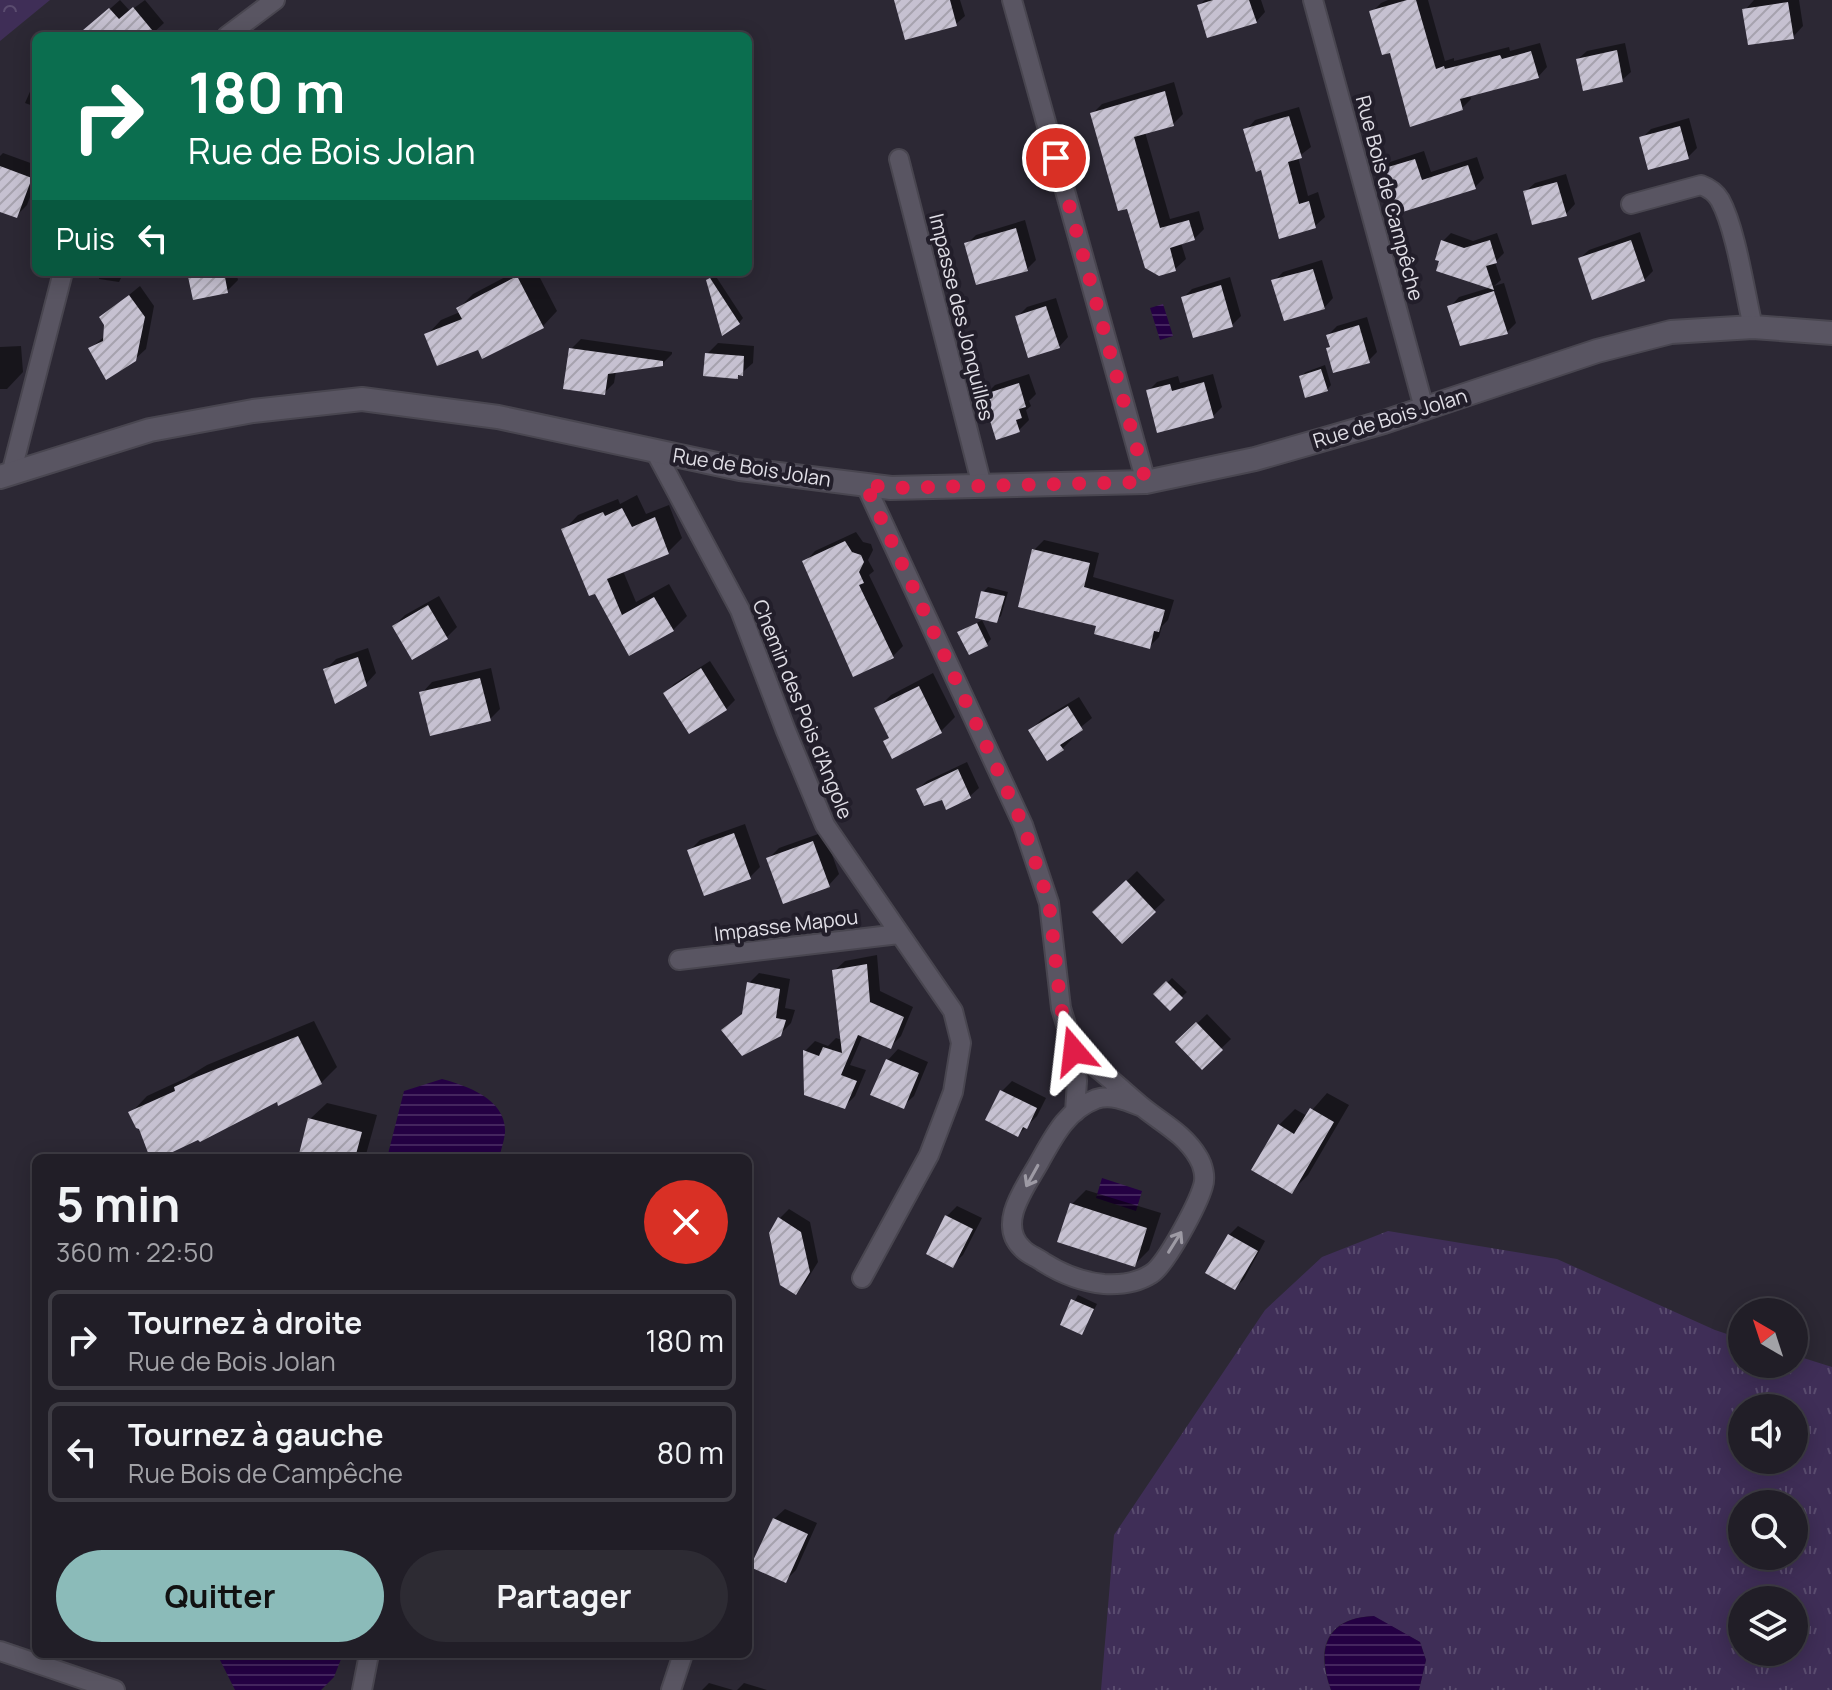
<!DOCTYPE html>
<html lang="fr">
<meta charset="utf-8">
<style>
body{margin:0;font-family:Manrope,sans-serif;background:#2d2b33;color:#f1f3f6;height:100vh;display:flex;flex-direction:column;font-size:30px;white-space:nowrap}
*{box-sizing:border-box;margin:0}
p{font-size:26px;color:#a2a2a7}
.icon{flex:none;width:44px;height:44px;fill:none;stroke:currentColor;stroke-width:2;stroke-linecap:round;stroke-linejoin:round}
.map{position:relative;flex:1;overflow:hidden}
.sheet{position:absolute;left:32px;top:1154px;width:720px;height:504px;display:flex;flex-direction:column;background:#211e27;border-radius:12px;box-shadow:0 4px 20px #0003,0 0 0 2px #3e3c44}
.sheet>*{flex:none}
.top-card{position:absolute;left:32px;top:32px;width:720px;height:244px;border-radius:12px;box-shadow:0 4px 20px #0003,0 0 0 2px #3e3c44;background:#0b6e4f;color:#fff;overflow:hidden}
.needle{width:52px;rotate:321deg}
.buttons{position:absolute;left:1728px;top:1298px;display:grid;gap:16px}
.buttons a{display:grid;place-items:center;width:80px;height:80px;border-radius:50%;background:#211e27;box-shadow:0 4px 20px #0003,0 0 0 2px #3e3c44;font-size:40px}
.pin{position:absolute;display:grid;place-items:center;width:68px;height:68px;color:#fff;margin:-34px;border:4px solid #fff;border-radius:50%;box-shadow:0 2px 8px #0007}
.me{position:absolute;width:88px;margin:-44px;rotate:343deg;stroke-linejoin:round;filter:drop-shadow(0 0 6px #0008)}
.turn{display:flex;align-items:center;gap:28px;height:168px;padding:0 24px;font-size:36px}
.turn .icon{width:104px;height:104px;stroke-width:2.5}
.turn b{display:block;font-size:56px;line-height:68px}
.then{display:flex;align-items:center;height:76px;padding:0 24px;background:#0003;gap:16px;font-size:30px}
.round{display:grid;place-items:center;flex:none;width:84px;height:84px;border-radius:42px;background:#2d2b33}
.summary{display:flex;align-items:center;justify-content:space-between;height:136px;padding:0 24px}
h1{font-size:48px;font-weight:700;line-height:60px}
.action{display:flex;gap:16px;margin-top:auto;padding:16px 24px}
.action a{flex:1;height:92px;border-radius:48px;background:#8bbbb9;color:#111;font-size:32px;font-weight:700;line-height:92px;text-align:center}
.action a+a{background:#2d2b33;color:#f1f3f6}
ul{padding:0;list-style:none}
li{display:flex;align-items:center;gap:24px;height:100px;margin:0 16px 12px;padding:0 8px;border:4px solid #3e3c44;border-radius:12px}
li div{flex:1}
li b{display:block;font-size:30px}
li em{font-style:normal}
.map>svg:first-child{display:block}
</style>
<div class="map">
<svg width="1832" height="1690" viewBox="0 0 1832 1690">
<defs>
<pattern id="grass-tufts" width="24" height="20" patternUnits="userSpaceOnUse" patternTransform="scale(2)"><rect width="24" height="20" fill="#3f2e57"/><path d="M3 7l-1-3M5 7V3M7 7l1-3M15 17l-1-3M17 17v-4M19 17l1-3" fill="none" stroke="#5a4c6f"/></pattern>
<pattern id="forest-crowns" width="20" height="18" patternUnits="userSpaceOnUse" patternTransform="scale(2)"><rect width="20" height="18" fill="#3f2e57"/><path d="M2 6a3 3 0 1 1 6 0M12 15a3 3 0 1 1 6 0" fill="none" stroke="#5a4c6f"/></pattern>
<pattern id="water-rules" width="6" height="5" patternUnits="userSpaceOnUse" patternTransform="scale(2)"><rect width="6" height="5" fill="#240043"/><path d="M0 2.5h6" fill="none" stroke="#44255e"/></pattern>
<pattern id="building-hatch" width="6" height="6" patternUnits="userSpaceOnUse" patternTransform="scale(2)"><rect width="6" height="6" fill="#c6c1d1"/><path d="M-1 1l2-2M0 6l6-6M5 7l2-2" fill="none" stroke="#a6a2ae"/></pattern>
</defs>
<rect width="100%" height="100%" fill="#2c2834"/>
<path fill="url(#grass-tufts)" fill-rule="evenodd" d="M1388 1231 1557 1259 1715 1330 1742 1339V1364H1794V1355L1832 1367V1690H1419L1426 1660 1420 1642 1373 1616C1326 1618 1315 1649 1331 1690H1101L1114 1535 1265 1310 1322 1257ZM1742 1408H1794V1460H1742ZM1742 1504H1794V1556H1742ZM1742 1600H1794V1652H1742Z"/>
<path fill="url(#forest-crowns)" d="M0 0H50L0 41Z"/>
<path fill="url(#water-rules)" d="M1163 304 1173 336 1160 340 1150 308Z
M442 1079C467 1086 507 1099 505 1133 504 1141 501 1150 499 1158H387L404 1091Z
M1102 1178 1142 1191 1136 1211 1096 1198Z
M1374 1616 1420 1642 1426 1660 1419 1690H1331C1316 1649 1326 1618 1374 1616Z
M211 1654H343L334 1677 321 1690H235L220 1660Z"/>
<path fill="#0007" d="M120 0 130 11 145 0 164 23 150 36H79Z
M896 0H960L965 16 956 24Z
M1205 0H1261L1265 12 1256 22 1199 5Z
M1388 0H1428L1445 61 1454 58V61L1509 47 1510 51 1540 43 1547 67 1538 77 1470 95 1471 99 1462 108 1391 50 1372 12 1381 3Z
M1754 0H1799L1803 26 1793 37 1745 10Z
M360 30 362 36H343Z
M1625 43 1631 72 1622 80 1578 59 1587 51Z
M36 78V107L25 103Z
M1174 82 1183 114 1173 124 1145 132 1170 219 1199 211 1204 229 1194 239 1181 243 1186 259 1175 269 1128 206 1092 114 1102 104Z
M1299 107 1311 147 1298 157 1308 196 1318 192 1325 217 1315 226 1263 168 1246 130 1255 120Z
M1689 118 1697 148 1688 157 1642 138 1651 129Z
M1424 151 1431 172 1477 157 1484 178 1475 187 1394 212 1381 171 1390 162Z
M3 153 36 165V181L27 205 16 216 0 210V156Z
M1566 174 1575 204 1566 214 1525 192 1535 183Z
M1025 220 1036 260 1027 269 967 244 976 235Z
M1640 232 1653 271 1644 280 1580 258 1589 250Z
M1451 233 1473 241 1497 233 1504 253 1495 262 1501 280 1494 286 1504 283 1516 323 1507 332 1450 307 1459 297 1492 287 1443 241Z
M1322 260 1333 298 1324 308 1274 281 1283 272Z
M100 272H124L119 282 99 279Z
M189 272H236L238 280 227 291Z
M515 272H537L557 311 543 326 478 347 427 335 441 320 460 312 459 308 473 294Z
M715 275 743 318 739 323 709 280Z
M1230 277 1241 316 1232 325 1183 298 1192 289Z
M140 286 154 306 146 349 134 360 91 348 105 336 106 324 102 317Z
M1056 298 1068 337 1059 347 1018 316 1027 307Z
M1367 317 1377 352 1368 361 1328 348 1331 346 1328 335 1337 326Z
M581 339 672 352V354L662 364 616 371 614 383 604 393 571 349Z
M718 343 754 346 753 363 737 377 707 354Z
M21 346 23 372 7 389H0V347Z
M1325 365 1331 385 1327 390 1301 376 1306 372Z
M1029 374 1036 394 1029 401 1031 406 1026 410 1029 420 1018 431 985 395 995 385Z
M1213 374 1222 407 1213 416 1148 391 1157 382 1178 376 1180 383Z
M637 495 646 514 669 505 682 538 668 552 623 571 636 602 669 584 687 616 673 630 630 653 564 530 578 515 618 499 620 504Z
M856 532 863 542 871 544 873 550 868 560 874 571 869 575 903 646 893 656 805 562 815 551Z
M1044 540 1099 553 1093 577 1174 600 1168 620 1162 626 1159 637 1149 647 1098 625 1034 550Z
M988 587 1008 592 1001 616 996 620 983 592Z
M439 596 457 627 446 638 394 626 405 615Z
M982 620 991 639 987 644 960 633Z
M368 648 376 673 366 684 326 669 336 659Z
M710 661 735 700 726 709 665 693 674 684Z
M491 668 500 709 490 719 422 693 432 682Z
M933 673 955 717 941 731 893 756 891 736 877 709 891 695Z
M1079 697 1092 718 1071 735 1073 738 1062 749 1030 731 1041 720Z
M967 762 979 788 970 796 947 807 943 798 918 789 927 781Z
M745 824 760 867 750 877 689 851 700 840Z
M824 832 839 874 829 885 768 859 779 848Z
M1137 871 1165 900 1122 941 1095 912Z
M877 955 880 991 913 1007 901 1036 890 1047 863 1035 850 1065 866 1070 855 1096 844 1107 805 1051 815 1041 828 1046 836 1038 842 1040 834 971 845 961Z
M759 973 790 979 785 1008 795 1010 791 1023 780 1034 724 1030 745 1011 749 983Z
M1172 978 1187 992 1170 1008 1156 994Z
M1207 1014 1231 1039 1202 1067 1178 1042Z
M314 1021 337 1067 321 1083 276 1100 153 1158 141 1127 131 1113 147 1096 186 1078 207 1065Z
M898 1049 928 1062 914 1096 903 1106 888 1060Z
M1012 1081 1046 1098 1037 1116 1018 1135 1002 1091Z
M1327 1093 1349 1105 1308 1175 1292 1191 1279 1125 1295 1109 1307 1116Z
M327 1103 377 1115 365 1158H300L310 1119Z
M1086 1190 1161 1213 1149 1250 1134 1265 1072 1204Z
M957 1206 982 1218 963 1255 952 1265 947 1216Z
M789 1209 810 1222 818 1262 805 1283 795 1293 780 1218Z
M1238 1226 1265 1241 1244 1279 1235 1288 1229 1235Z
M1078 1295 1097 1304 1082 1333 1062 1324Z
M785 1509 817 1523 796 1570 785 1581 774 1519Z
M709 1683 733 1690H702Z
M744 1683 767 1690H737Z"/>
<path fill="url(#building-hatch)" d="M894 0H950L957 26 905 40Z
M1213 0H1249L1257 23 1207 38 1197 5Z
M1407 0H1416L1436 69 1444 66 1445 69 1500 55 1502 59 1531 51 1539 78 1460 99 1463 110 1410 127 1390 53 1382 55 1369 11Z
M1788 2 1794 39 1748 45 1742 9Z
M133 7 157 36H76L109 8 119 19Z
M1617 50 1623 82 1583 91 1576 59Z
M1165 91 1174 126 1134 137 1160 228 1189 220 1195 240 1170 248 1176 271 1159 276 1145 268 1127 209 1118 211 1090 113Z
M1289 116 1302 158 1288 162 1299 204 1309 201 1316 228 1279 239 1261 170 1256 172 1243 129Z
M1680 126 1689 159 1648 170 1639 137Z
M1415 159 1422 180 1468 165 1476 189 1393 215 1378 170Z
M0 166 32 178 17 218 0 212Z
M1557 182 1567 216 1532 225 1523 191Z
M1016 228 1028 271 976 285 964 243Z
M1441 240 1464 248 1490 240 1497 263 1486 266 1494 290 1436 271 1439 261 1435 260Z
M1631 240 1645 281 1592 300 1578 258Z
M1313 269 1325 309 1284 321 1271 280Z
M187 272H224L228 293 193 300Z
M517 276 544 328 482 359 478 350 437 366 424 334 462 319 456 308Z
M710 278 740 324 722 336 706 280Z
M1221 285 1233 327 1193 338 1181 297Z
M1494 291 1508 334 1460 346 1447 306Z
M129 295 145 317 136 361 106 380 88 348 103 341 104 325 99 317Z
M1046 306 1060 348 1028 358 1015 316Z
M1359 325 1370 363 1333 373 1326 348 1330 347 1326 335Z
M569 348 663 361V366L608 374 605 395 563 389Z
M705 353 744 356 743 376 738 375V379L703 376Z
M1321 369 1328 391 1305 398 1299 376Z
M1204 382 1214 418 1157 433 1146 390 1170 384 1172 391Z
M1019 383 1026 407 1019 409 1022 418 1016 420 1020 432 996 440 982 395Z
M622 508 632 527 655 517 669 554 607 579 622 615 654 597 674 631 629 656 595 594 589 596 561 529 603 512 605 516Z
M845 541 852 552 861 555 864 562 859 572 864 583 859 585 894 658 853 677 802 561Z
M1032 549 1090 563 1084 587 1165 610 1159 632 1154 631 1150 649 1094 634 1096 626 1018 607Z
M981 591 1005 596 997 623 975 618Z
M428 605 448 639 412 660 392 626Z
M977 623 988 646 969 655 957 632Z
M358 657 367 686 335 704 323 669Z
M701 668 727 710 689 734 663 693Z
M480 678 491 721 430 736 419 692Z
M919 686 942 733 892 759 883 741 889 738 874 708Z
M1068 706 1083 730 1060 745 1064 750 1047 761 1028 730Z
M958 769 971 798 946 810 942 800 924 806 916 789Z
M734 833 751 879 704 896 687 850Z
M813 841 830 887 783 904 766 858Z
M1126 880 1156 912 1122 944 1092 912Z
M867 964 870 1002 904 1017 891 1049 858 1035 841 1075 857 1081 845 1109 804 1095 803 1050 819 1056 823 1047 842 1053 832 970Z
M1166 981 1183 998 1170 1011 1153 994Z
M747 982 780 989 776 1018 786 1020 781 1036 742 1056 721 1030 742 1014Z
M1196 1022 1223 1050 1202 1070 1175 1042Z
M298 1036 322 1084 278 1106 277 1102 200 1142 198 1140 160 1158H150L139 1129 136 1128 128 1112 175 1091 174 1087 189 1080Z
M886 1059 919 1073 904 1109 870 1095Z
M1000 1090 1037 1108 1027 1129 1023 1127 1018 1137 985 1120Z
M1310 1108 1334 1122 1292 1194 1251 1170 1278 1124 1294 1134Z
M308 1118 362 1132 355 1158H298Z
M1070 1203 1147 1228 1135 1267 1057 1242Z
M945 1215 973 1229 953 1268 926 1254Z
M778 1217 801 1232 810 1272 796 1295 780 1285 769 1233Z
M1228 1234 1258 1251 1235 1290 1205 1273Z
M1071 1299 1094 1309 1082 1335 1060 1325Z
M773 1518 808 1534 786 1583 750 1567Z"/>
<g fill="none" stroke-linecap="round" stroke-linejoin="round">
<g stroke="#494650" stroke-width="22">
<path id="minor" d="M1012 0 1146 482
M1313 0 1424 408
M227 36 275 0
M899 159 982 486
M1631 204 1701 185C1709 188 1716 193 1720 200 1736 229 1745 293 1753 327
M655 451 740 610 786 731 825 825 953 1011 961 1043 953 1092 929 1155 862 1278
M11 474 63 272
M865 484 1023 825 1049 903 1061 1008 1074 1051 1077 1081 1075 1112
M679 960 899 934
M1074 1051C1098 1066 1118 1087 1140 1105 1160 1122 1184 1133 1198 1157 1203 1165 1206 1177 1203 1186 1198 1204 1166 1265 1151 1274 1137 1283 1121 1285 1104 1284 1081 1282 1062 1274 1043 1262 1036 1257 1027 1254 1022 1248 996 1223 1027 1185 1040 1161 1054 1136 1067 1110 1096 1099 1112 1094 1127 1101 1142 1107
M0 1651 115 1690
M362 1690 369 1654
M671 1690 683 1654"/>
</g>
<g stroke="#494650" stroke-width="26">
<path id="tertiary" d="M0 477 150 430 253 411 362 399 498 417 740 469 891 488 1146 482 1255 459 1384 422 1597 351 1671 332 1753 327 1832 333"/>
</g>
<use href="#minor" stroke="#595562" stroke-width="18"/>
<use href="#tertiary" stroke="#595562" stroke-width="22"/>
</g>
<defs><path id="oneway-shaft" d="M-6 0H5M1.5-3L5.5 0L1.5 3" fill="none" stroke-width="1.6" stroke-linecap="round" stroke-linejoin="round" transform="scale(2)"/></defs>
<g stroke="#9d9aa4">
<use href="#oneway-shaft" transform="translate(1032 1176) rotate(119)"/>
<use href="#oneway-shaft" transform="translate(1175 1242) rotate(-58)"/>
</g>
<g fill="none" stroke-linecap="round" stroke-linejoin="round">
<path stroke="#e11d48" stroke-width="14" stroke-dasharray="0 25.2" d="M1056 158 1146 482 891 488 865 484 1023 825 1049 903 1061 1008 1074 1051"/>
</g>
<g text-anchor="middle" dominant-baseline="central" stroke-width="8" stroke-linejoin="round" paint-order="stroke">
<g font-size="20" fill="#e1dfe7" stroke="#221e2a">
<text transform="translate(1390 198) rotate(75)">Rue Bois de Campêche</text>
<text transform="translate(962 317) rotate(76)">Impasse des Jonquilles</text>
<text transform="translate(1390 418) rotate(-17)">Rue de Bois Jolan</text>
<text transform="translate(752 467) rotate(9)">Rue de Bois Jolan</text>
<text transform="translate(803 709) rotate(68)">Chemin des Pois d'Angole</text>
<text transform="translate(786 925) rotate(-7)">Impasse Mapou</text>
</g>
</g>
</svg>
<div class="buttons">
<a><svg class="needle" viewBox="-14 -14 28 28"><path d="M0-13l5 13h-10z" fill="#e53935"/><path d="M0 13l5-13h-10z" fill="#a2a2a7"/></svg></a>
<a><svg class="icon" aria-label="sound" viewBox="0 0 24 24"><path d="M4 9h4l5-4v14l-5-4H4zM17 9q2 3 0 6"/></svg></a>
<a><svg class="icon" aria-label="search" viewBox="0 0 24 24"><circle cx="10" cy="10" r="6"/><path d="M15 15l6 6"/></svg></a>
<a><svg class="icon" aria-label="layers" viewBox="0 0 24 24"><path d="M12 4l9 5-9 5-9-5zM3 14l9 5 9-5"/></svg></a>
</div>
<div class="pin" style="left:1056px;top:158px;background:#d93025"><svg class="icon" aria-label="arrive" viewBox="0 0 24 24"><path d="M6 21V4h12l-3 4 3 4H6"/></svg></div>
<svg class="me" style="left:1074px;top:1051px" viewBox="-20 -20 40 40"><path d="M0-17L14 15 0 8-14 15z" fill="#e11d48" stroke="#fff" stroke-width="4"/></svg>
<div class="top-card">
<div class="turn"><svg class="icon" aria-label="right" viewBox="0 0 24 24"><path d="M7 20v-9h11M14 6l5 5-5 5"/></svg><div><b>180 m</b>Rue de Bois Jolan</div></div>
<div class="then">Puis<svg class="icon" aria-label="left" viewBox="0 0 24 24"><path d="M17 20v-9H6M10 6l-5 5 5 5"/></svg></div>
</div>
<section class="sheet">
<div class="summary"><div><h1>5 min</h1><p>360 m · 22:50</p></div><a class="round" style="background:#d93025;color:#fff"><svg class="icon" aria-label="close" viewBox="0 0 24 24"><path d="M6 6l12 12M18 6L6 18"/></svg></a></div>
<ul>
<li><svg class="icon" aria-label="right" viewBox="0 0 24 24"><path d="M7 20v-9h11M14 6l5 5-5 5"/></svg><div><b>Tournez à droite</b><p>Rue de Bois Jolan</p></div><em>180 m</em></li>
<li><svg class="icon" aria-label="left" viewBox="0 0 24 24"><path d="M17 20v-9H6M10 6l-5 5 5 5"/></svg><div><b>Tournez à gauche</b><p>Rue Bois de Campêche</p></div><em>80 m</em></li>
</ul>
<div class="action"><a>Quitter</a><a>Partager</a></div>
</section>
</div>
